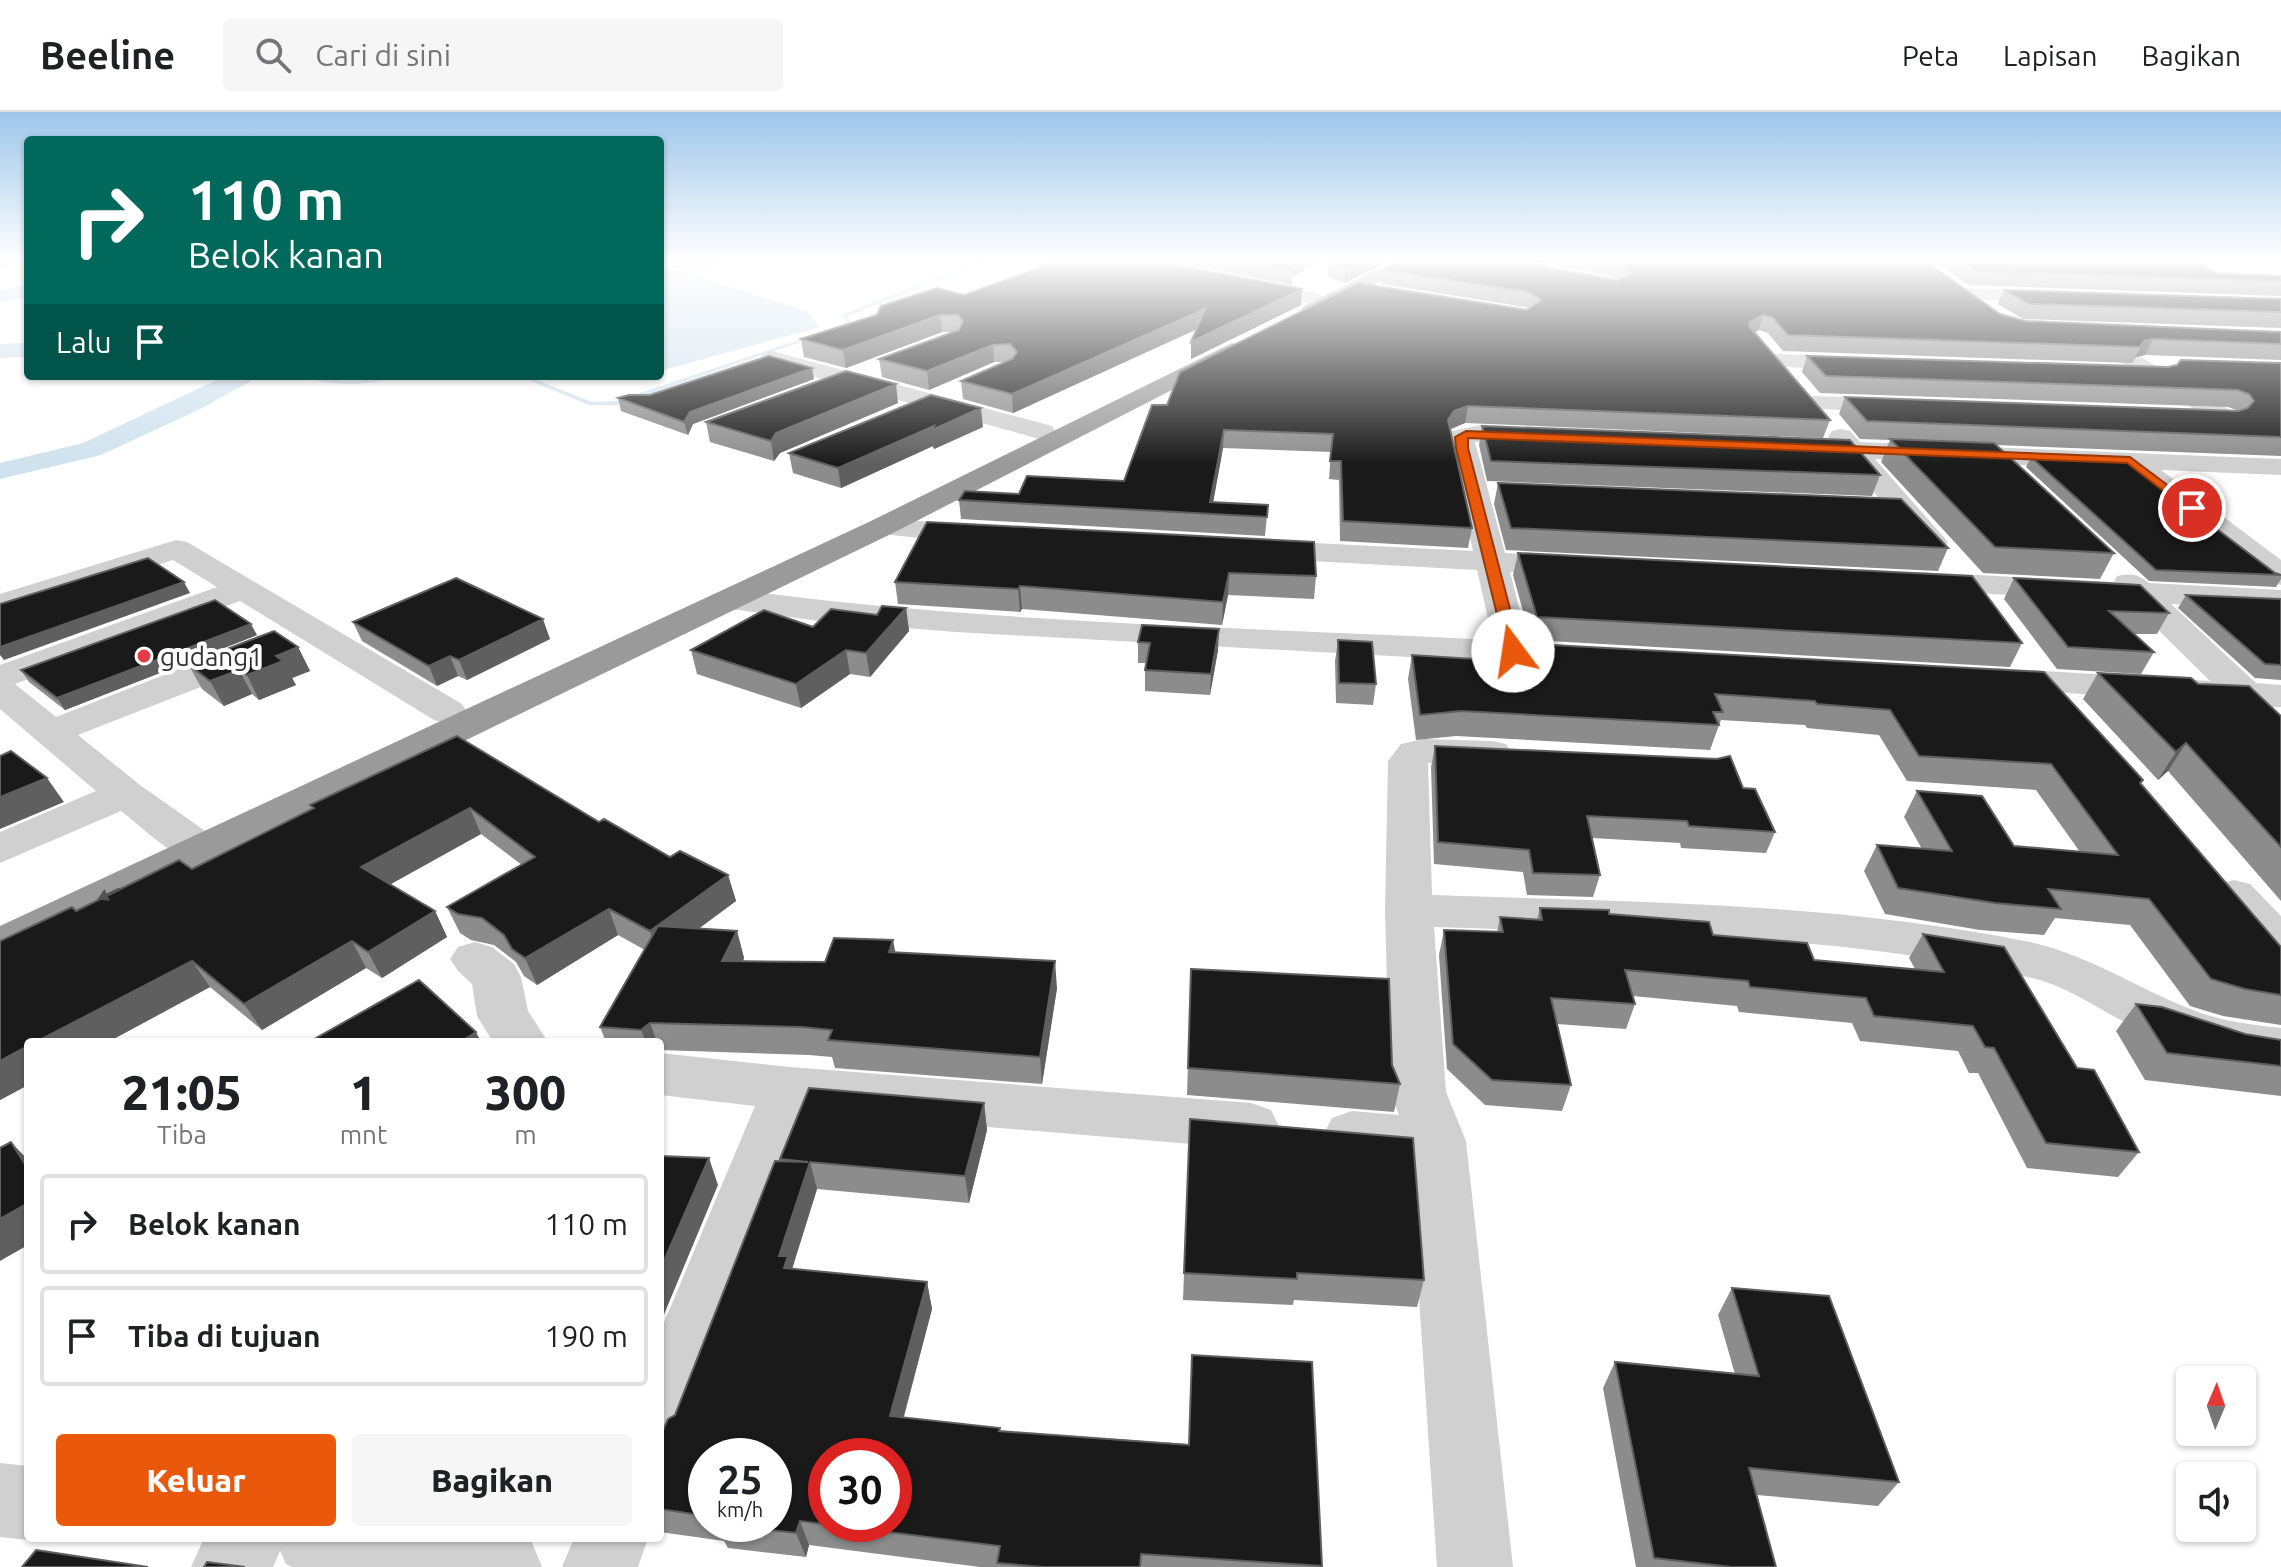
<!DOCTYPE html>
<html lang="id">
<style>
body{margin:0;font-family:Ubuntu,sans-serif;background:#f6f6f6;color:#202124;height:100vh;display:flex;flex-direction:column;font-size:30px;white-space:nowrap}
*{box-sizing:border-box;margin:0}
p{font-size:26px;color:#757577}
.icon{flex:none;width:44px;height:44px;fill:none;stroke:currentColor;stroke-width:2;stroke-linecap:round;stroke-linejoin:round}
.map{position:relative;flex:1;overflow:hidden}
.drawer{position:absolute;left:24px;top:926px;width:640px;height:504px;display:flex;flex-direction:column;background:#fff;border-radius:8px;box-shadow:0 2px 6px #0004}
.drawer>*{flex:none}
.banner{position:absolute;left:24px;top:24px;width:640px;height:244px;border-radius:8px;box-shadow:0 2px 6px #0004;background:#00695c;color:#fff;overflow:hidden}
.needle{width:52px;rotate:2deg}
.controls{position:absolute;left:2176px;top:1254px;display:grid;gap:16px}
.controls a{display:grid;place-items:center;width:80px;height:80px;border-radius:8px;background:#fff;box-shadow:0 2px 6px #0004;font-size:40px}
.speed{position:absolute;left:688px;top:1326px;display:flex;gap:16px;font-size:40px;font-weight:700;text-align:center}
.speed>*{display:grid;place-content:center;width:104px;height:104px;border-radius:50%;background:#fff;box-shadow:0 2px 6px #0004;line-height:1}
.speed small{font-size:20px;font-weight:400}
.speed .limit{border:12px solid #d22;background:#fff;color:#111}
.pin{position:absolute;display:grid;place-items:center;width:68px;height:68px;color:#fff;margin:-34px;border:4px solid #fff;border-radius:50%;box-shadow:0 2px 8px #0007}
.me{position:absolute;width:88px;margin:-44px;rotate:346deg;stroke-linejoin:round;filter:drop-shadow(0 0 6px #0008)}
.turn{display:flex;align-items:center;gap:28px;height:168px;padding:0 32px;font-size:36px}
.turn .icon{width:104px;height:104px;stroke-width:2.5}
.turn b{display:block;font-size:56px;line-height:68px}
.then{display:flex;align-items:center;height:76px;padding:0 32px;background:#0003;gap:16px;font-size:30px}
.eta{display:flex;justify-content:space-evenly;align-items:center;height:136px;text-align:center}
.eta b{font-size:48px;font-weight:800;line-height:56px}
.primary-button{display:flex;gap:16px;margin-top:auto;padding:16px 32px}
.primary-button a{flex:1;height:92px;border-radius:8px;background:#ea580c;color:#fff;font-size:32px;font-weight:800;line-height:92px;text-align:center}
.primary-button a+a{background:#f6f6f6;color:#202124}
ul{padding:0;list-style:none}
li{display:flex;align-items:center;gap:24px;height:100px;margin:0 16px 12px;padding:0 16px;border:4px solid #e0e0e0;border-radius:8px}
li div{flex:1}
li b{display:block;font-size:30px}
li em{font-style:normal}
header{display:flex;align-items:center;gap:48px;box-sizing:border-box;height:112px;padding:0 40px;background:#fff;border-bottom:2px solid #e0e0e0}
header strong{font-size:38px}
nav{display:flex;gap:44px;margin-inline-start:auto;font-size:28px}
.search{width:560px;height:72px;background:#f6f6f6;display:flex;align-items:center;gap:20px;box-sizing:border-box;padding:0 28px;border-radius:8px;color:#757577;font-size:30px}
.map>svg:first-child{display:block}
</style>
<header>
<strong>Beeline</strong>
<div class="search"><svg class="icon" aria-label="search" viewBox="0 0 24 24"><circle cx="10" cy="10" r="6"/><path d="M15 15l6 6"/></svg>Cari di sini</div>
<nav><a>Peta</a><a>Lapisan</a><a>Bagikan</a></nav>
</header>
<div class="map">
<svg width="2281" height="1455" viewBox="0 0 2281 1455">
<rect width="100%" height="100%" fill="#fff"/>
<path fill="#cfe2ee" d="M686 164 698 165 808 200 819 215 660 259V168Z
M402 264C365 274 339 275 301 265Z"/>
<g fill="none" stroke-linecap="round" stroke-linejoin="round">
<path fill="#cfe2ee" fill-rule="evenodd" d="M982 148H990L848 204 852 213 839 218 836 216 847 211 843 202Z
M816 222 821 223 617 293H589L518 264H527L592 290 616 289Z
M240 264H254L243 267Z"/>
<path fill="#cfe2ee" fill-rule="evenodd" d="M28 173V185L0 190V178Z
M28 231V245L0 246V232Z
M225 264H255L251 269 198 298 101 343 0 367V351L83 331Z"/>
<path fill="#d0d0d0" fill-rule="evenodd" d="M693 148H724L722 152 660 170V158Z
M1242 167 1317 181 1327 187 1317 193 1235 177 1232 173Z
M1961 176 2062 180 2072 186 2062 192 1954 186 1951 182 1954 178Z
M2087 213 2275 325 2279 331 2275 337H2257L2079 224 2076 219Z
M772 239 1052 314 1056 320 1052 326 1043 328 764 251 761 246 764 241Z
M1776 242 1865 245 1873 247 1877 252 1873 257 1865 259 1768 254 1765 249 1768 244Z
M1813 284 1902 287 1911 289 1914 294 1911 299 1902 301 1804 296 1801 291 1804 286Z
M1481 313 1539 316 1548 318 1552 324 1548 330 1539 332 1475 330 1505 441 1575 444 1586 447 1591 454 1586 461 1575 464 1510 460 1528 530 1604 536 1609 544 1604 552 1591 555 956 520 819 509 731 497 719 494 714 487 719 480 731 477C983 511 1239 515 1493 528L1477 458 1257 446 1246 444 1241 437 1246 430 1257 428 1473 439 1448 325 1452 319Z
M1841 317 1850 319 1860 330 2281 347V363L2161 358 2281 448V473L2270 470 2124 357 1875 347 1948 430 1944 437 1933 439 1922 437 1845 346 1791 342 1787 336 1791 330 1831 329 1828 325 1832 319Z
M882 406 980 414 991 417 995 423 991 429 980 432 871 421 867 415 871 409Z
M176 428 187 430 462 592 467 600 462 608 448 612 434 608 240 489 15 572 56 605 238 534 251 531 264 534 269 542 264 550 78 623 140 673 218 728 224 738 218 748C181 758 149 720 121 699L0 751V720L96 679 0 597V553L217 475 173 448 0 503V482Z
M1920 460 2114 470 2117 464C2131 461 2138 462 2149 471L2281 478V498L2171 492 2256 571 2281 573V595H2268L2253 600 2235 593 1982 575 1977 567 1982 559 1995 556 2210 569 2130 490 1908 477 1904 470 1908 463Z
M1424 627 1492 629 1506 632 1512 641 1506 650 1492 653 1428 651 1432 783C1631 790 1834 790 2030 830 2093 844 2144 881 2204 902 2228 910 2255 913 2281 916V956C2229 951 2177 937 2130 913 2098 897 2067 874 2032 866 1837 820 1632 822 1434 815L1446 980 1466 1029 1513 1455H1437L1410 1050 1352 1045 1332 1038 1324 1022 1332 1006 1352 999 1399 1003 1390 980 1385 798 1388 649 1401 632Z
M2234 768 2250 772 2281 804V851L2264 846 2211 783 2218 772Z
M475 830 492 835 514 852 521 865 528 899 548 930H493L477 904 472 872 458 859 450 847 458 835Z
M660 941 790 955 1251 991 1271 998 1279 1014 1271 1030 1251 1037 809 1000 685 1327 660 1337V1220L755 994 660 983Z
M0 1351 28 1354V1426H32L28 1428 0 1425Z
M204 1426H526L531 1428 542 1455H292L286 1452 280 1439 273 1455H191Z
M574 1426H648L638 1455H562Z"/>
<path fill="#9a9a9a" fill-rule="evenodd" d="M1397 148H1422L1318 202 1311 204 1301 198 1304 194Z
M1232 231 1240 233 1243 238 1240 243 893 421 17 846 0 851V814L871 409Z"/>
</g>
<path fill="#8c8c8c" fill-rule="evenodd" d="M1163 148H1320L1292 165V173Z
M1334 148H1390L1345 171 1328 165 1329 151Z
M1526 148H1924L2000 202 2025 209 2281 220V248L2145 243 2136 245 2132 251 1783 239 1768 221 1759 218 1755 220 1830 308 1823 326 1465 311 1450 318 1472 416 1468 436 1340 429 1339 368 1329 367 1331 340 1223 336 1213 390 1268 393 1265 424 961 407 959 388 1124 369 1167 293 1528 197 1525 195 1382 172 1383 158 1619 168 1616 165Z
M1932 148H2192L2217 161 2281 164V184L1968 173Z
M2004 178 2281 187V216L2023 207 1998 192Z
M964 183 1301 193 1191 247V230L1196 217 1013 301 963 287 961 269 1005 250H994L929 278 882 265 879 247 954 220H942L846 256 804 245 801 227Z
M1807 244 2168 255 2281 251V344L1996 333 2114 441 2100 467 1983 461 1881 350 1890 328 1860 327 1839 302 1845 285 2239 299 2228 295 1820 281 1802 260Z
M814 267 693 312 688 323 621 299 618 286Z
M898 291 780 341 774 349 710 330 706 310Z
M1482 314 1880 363 1872 384 1487 369 1479 333Z
M983 315 934 337 933 334 841 376 793 361 789 341Z
M2031 345 2281 463V467L2276 475 2149 469 2026 355Z
M1498 371 1948 436 1938 459 1506 438 1494 392Z
M1314 430 1316 464 1314 487 1228 483 1222 513 1022 497 1020 500 898 492 895 470Z
M1518 441 2022 531 2010 555 1531 528 1513 463Z
M2014 466 2169 501 2157 522H2134L2154 540 2141 562 2057 557 2004 487Z
M2186 483 2281 487V568L2255 566 2178 496Z
M906 496 909 519 870 565 850 562 801 596 697 562 691 538 877 503Z
M353 510 550 527 467 568 458 564 437 574 362 529Z
M257 523 65 598 29 570 21 558Z
M1338 529 1376 572 1373 593 1336 591 1335 549Z
M1138 530 1218 538 1210 583 1145 579V558L1146 551H1138Z
M1534 532 2044 560 2143 668 2141 672 2281 835V913L2223 904 2190 894 2130 813 2055 806 2044 823 1980 818 1885 802 1864 759 1877 733 1922 737 1904 705 1917 679 2014 734 2080 740 2036 678 1907 669 1879 623 1807 616 1805 613 1721 608 1710 638 1456 624 1416 628 1408 567 1412 543 1530 550Z
M298 535 310 559 292 566 296 573 259 588 252 582 224 594 202 577 188 552Z
M2098 561 2198 572 2281 604V789L2168 659 2158 668 2083 587Z
M457 624 599 710 670 745 728 763 736 789 698 817 737 819 744 846 743 849 825 850 895 841 1057 876 1042 972 835 956 832 945 809 943 660 938V930H606L600 915 645 838 618 823 537 873 524 864 516 850 494 833 471 828 460 821 447 795 522 753 481 722 390 772 435 799 447 825 382 866 366 856 262 918 210 875 0 988V829L76 799 192 757 312 697 310 693Z
M1435 634 1743 676 1775 720 1766 741 1681 736 1680 731 1592 726 1600 763 1593 785 1527 783 1523 760 1434 752 1431 655Z
M1540 796 1609 802 1713 823 1814 848 1915 857 1909 846 1923 822 2077 956 2139 1040 2118 1065 2027 1056 1978 961H1969L1958 939 1860 929 1852 911 1739 900 1737 894 1633 884 1635 892 1626 917 1557 912 1571 973 1562 999 1485 993 1447 957 1439 843 1444 818 1497 820 1500 805 1537 807Z
M1191 857 1392 953 1400 972 1394 1000 1187 983Z
M2136 892 2245 922 2281 928V984L2145 968 2116 919Z
M984 991 987 1018 969 1091 817 1077 792 1157 927 1170 932 1197 904 1305 1000 1319 1188 1332 1312 1250 1322 1455H980L809 1433 806 1445 728 1436 724 1429 660 1420V1325L675 1303 780 1049V1047ZM706 1344 774 1412H706Z
M1190 1007 1424 1168 1417 1195 1294 1188 1293 1193 1183 1188Z
M1732 1176 1899 1370 1878 1394 1757 1383 1776 1455H1636L1603 1276 1615 1250 1735 1262 1718 1203Z"/>
<path fill="#5f5f5f" d="M0 148H23L0 156Z
M1297 148H1320L1292 165 1293 159 1290 152Z
M1364 148H1390L1345 171 1346 157Z
M1302 177 1301 193 1191 247V230Z
M1205 197 1204 214 1013 301 1012 282Z
M940 203 942 220 846 256 843 238Z
M1763 203 1759 218 1745 225 1750 210Z
M2153 227 2145 243 2136 245 2132 251 2144 229Z
M993 233 994 250 929 278 927 259Z
M812 256 814 267 693 312 688 323 684 310 690 300Z
M896 272 898 291 780 341 774 349 771 329 776 321Z
M1468 294 1465 311 1451 316 1445 325 1448 308 1454 299Z
M981 296 983 315 934 337 933 334 841 376 838 356 934 314Z
M1224 318 1223 336 1211 402 1210 390Z
M1229 461 1228 483 1222 513 1223 490Z
M184 470 190 481 4 548 0 543V535Z
M1020 474 1022 497 1020 500 1018 477Z
M906 496 909 519 870 565 866 541Z
M543 507 550 527 467 568 459 548Z
M251 512 257 523 65 598 57 586Z
M1219 517 1218 538 1210 583 1211 562Z
M298 535 310 559 292 566 296 573 259 588 247 563 276 544Z
M846 538 850 562 801 596 796 572Z
M450 544 458 564 437 574 429 554Z
M239 558 252 582 224 594 210 569Z
M2186 631 2168 659 2158 668 2176 640Z
M47 666 64 690 0 717V685Z
M470 696 481 722 375 781 361 755Z
M728 763 736 789 659 846 650 819Z
M609 797 618 823 537 873 525 846Z
M435 799 447 825 382 866 368 840Z
M737 819 744 846 730 876 722 849Z
M893 828 898 854 889 840Z
M352 829 366 856 262 918 244 892Z
M192 849 210 875 108 930H36Z
M1055 849 1057 876 1042 972 1040 945Z
M650 911 657 930H646L641 918Z
M476 920 481 930H460Z
M28 934V973L0 988V949Z
M984 991 987 1018 969 1091 965 1064Z
M11 1030 28 1048V1057Z
M709 1046 718 1073 660 1212V1158Z
M810 1050 817 1077 792 1157 793 1183 779 1144Z
M28 1091V1133L0 1149V1107Z
M927 1170 932 1197 897 1329 890 1304Z
M800 1409 809 1433 806 1445 796 1421Z"/>
<path fill="#1a1a1a" stroke="#5f5f5f" stroke-width="2" fill-rule="evenodd" d="M1061 148H1149L1302 177 1191 230 1205 197 1012 282 961 269 1012 247 1017 240 1010 232 993 233 927 259 879 247 959 218 963 209 958 203H940L843 238 801 227 877 203 881 194 937 176 964 183Z
M1236 148H1297L1290 152 1293 159Z
M1334 148H1364L1346 157 1329 151Z
M1402 148H1506L1618 168 1631 161 1619 151 1604 148H1924L2000 202 2025 209 2281 220V232L2153 227 2144 229 2140 235 1788 223 1773 206 1763 203 1750 210 1749 214 1830 308 1468 294 1454 299 1448 308 1472 416 1343 409 1341 349H1330L1333 322 1224 318 1210 390 1268 393 1267 405 959 388 965 379 1019 382 1027 364 1124 369 1152 293H1167L1180 260 1358 171 1527 198 1541 188 1528 180 1383 158Z
M1958 148H2192L2217 161 2281 164V169L1974 159Z
M2004 178 2281 187V200L2029 192Z
M769 244 812 256 690 300 684 310 618 286 629 283H650Z
M1807 244 2168 255 2177 253 2181 248 2281 251V325L1867 309 1845 285 2238 299 2248 296 2254 289 2249 282 2238 278 1826 264Z
M846 259 896 272 776 321 771 329 706 310Z
M931 283 981 296 932 318 934 314 838 356 789 341Z
M1482 314 1850 328 1880 363 1491 349Z
M1890 327 1994 331 2114 441 1995 435Z
M2031 345 2128 350 2275 461 2281 463 2156 458Z
M1498 371 1901 387 1948 436 1511 416Z
M927 410 1314 430 1316 464 1229 461 1223 490 1020 474 1018 477 895 470Z
M1518 441 1972 464 2022 531 1537 505Z
M148 446 184 470 0 535V492Z
M456 466 543 507 459 548 450 544 429 554 353 510Z
M2014 466 2140 473 2169 501 2109 499 2154 540 2068 535Z
M2186 483 2281 487V553L2265 552Z
M215 488 251 512 57 586 21 558Z
M882 494 906 496 866 541 846 538 796 572 691 538 764 498 813 515 831 497 877 503Z
M1142 513 1219 517 1211 562 1145 558 1150 531 1138 530Z
M274 519 298 535 276 544 283 549 247 563 239 558 210 569 188 552Z
M1338 528 1372 530 1376 572 1339 571Z
M1534 532 2044 560 2143 668 2140 671 2281 835V883L2245 877 2211 867 2149 787 2048 777 2061 797 1995 791 1898 776 1877 733 1952 739 1917 679 1982 684 2014 734 2118 743 2051 652 1919 644 1890 598 1817 592 1815 589 1715 582 1723 600H1713L1719 613 1461 599 1420 603 1412 543 1539 551Z
M2098 561 2191 566 2198 572 2249 574 2281 604V735L2186 631 2176 640Z
M457 624 599 710 604 707 670 745 680 739 728 763 650 819 609 797 525 846 512 837 504 823 482 806 458 802 447 795 535 745 470 696 361 755 435 799 368 840 352 829 244 892 192 849 36 930H28V934L0 949V829L72 795 76 799 179 748 192 757 314 696 310 693Z
M1435 634 1717 647 1730 644 1743 676 1755 677 1775 720 1689 714 1687 709 1587 704 1600 763 1533 761 1529 738 1438 730Z
M11 639 47 666 0 685V644Z
M1540 796 1609 798V802L1709 810 1713 823 1807 831 1814 848 1944 860 1923 822 2004 835 2077 956 2094 958 2139 1040 2046 1031 1994 936 1985 935 1973 914 1874 904 1866 886 1750 875 1748 869 1625 858 1635 892 1551 886 1571 973 1492 968 1453 932 1444 818 1503 820 1500 805 1542 808Z
M658 814 737 819 722 849 825 850 834 826 893 828 889 840 1055 849 1040 945 828 928 832 918 802 915 650 911 641 918 600 915Z
M1191 857 1389 867 1392 953 1400 972 1188 956Z
M419 868 476 920 460 930H309Z
M2136 892 2162 895 2245 922 2281 928V954L2167 941Z
M809 976 984 991 965 1064 810 1050 779 1144H788L784 1156 927 1170 890 1304 1000 1316 999 1319 1189 1333 1192 1243 1312 1250 1322 1454 1141 1442 1140 1455H1043L997 1451 1000 1434 800 1409 796 1421 716 1412H774V1344H706V1404L660 1397V1325L668 1307 675 1303 775 1049 808 1050 780 1047ZM826 1344H894V1412H826Z
M1190 1007 1413 1026 1424 1168 1297 1161V1167L1184 1161Z
M11 1030 28 1057V1091L0 1107V1036Z
M660 1044 709 1046 660 1158Z
M1732 1176 1829 1184 1899 1370 1749 1356 1776 1455H1732L1654 1446 1615 1250 1759 1264Z
M36 1438 148 1455H22Z
M207 1450 245 1455H204Z"/>
<defs><path id="oneway-solid" d="M-6-.8H1V-3.2L6.5 0L1 3.2V.8H-6Z" transform="scale(2)"/></defs>
<use fill="#525252" href="#oneway-solid" transform="translate(109 782) rotate(155)"/>
<linearGradient id="sky" x2="0" y2="1"><stop stop-color="#9ec6ea"/><stop offset="0.42" stop-color="#fff"/><stop offset="1" stop-color="#fff" stop-opacity="0"/></linearGradient>
<rect width="2281" height="352" fill="url(#sky)"/>
<path fill="#ea580c" stroke="#983908" stroke-width="2" d="M1466 319 2130 345 2198 396 2188 398 2127 351 1468 326V336L1521 539 1513 543 1506 539 1456 336 1455 325Z"/>
<circle fill="#e63946" stroke="#fff" stroke-width="3" cx="144" cy="544" r="8"/>
<g text-anchor="middle" dominant-baseline="central" stroke-width="8" stroke-linejoin="round" paint-order="stroke">
<g font-size="26" fill="#333" stroke="#fff" text-anchor="start">
<text x="160" y="544">gudang1</text>
</g>
</g>
</svg>
<div class="controls">
<a><svg class="needle" viewBox="-14 -14 28 28"><path d="M0-13l5 13h-10z" fill="#e53935"/><path d="M0 13l5-13h-10z" fill="#757577"/></svg></a>
<a><svg class="icon" aria-label="sound" viewBox="0 0 24 24"><path d="M4 9h4l5-4v14l-5-4H4zM17 9q2 3 0 6"/></svg></a>
</div>
<div class="speed"><div>25<small>km/h</small></div><div class="limit">30</div></div>
<div class="pin" style="left:2192px;top:396px;background:#d93025"><svg class="icon" aria-label="arrive" viewBox="0 0 24 24"><path d="M6 21V4h12l-3 4 3 4H6"/></svg></div>
<svg class="me" style="left:1513px;top:539px" viewBox="-20 -20 40 40"><circle r="19" fill="#fff"/><path d="M0-13L10 11 0 6-10 11z" fill="#ea580c"/></svg>
<div class="banner">
<div class="turn"><svg class="icon" aria-label="right" viewBox="0 0 24 24"><path d="M7 20v-9h11M14 6l5 5-5 5"/></svg><div><b>110 m</b>Belok kanan</div></div>
<div class="then">Lalu<svg class="icon" aria-label="arrive" viewBox="0 0 24 24"><path d="M6 21V4h12l-3 4 3 4H6"/></svg></div>
</div>
<section class="drawer">
<div class="eta">
<div><b>21:05</b><p>Tiba</p></div>
<div><b>1</b><p>mnt</p></div>
<div><b>300</b><p>m</p></div>
</div>
<ul>
<li><svg class="icon" aria-label="right" viewBox="0 0 24 24"><path d="M7 20v-9h11M14 6l5 5-5 5"/></svg><div><b>Belok kanan</b></div><em>110 m</em></li>
<li><svg class="icon" aria-label="arrive" viewBox="0 0 24 24"><path d="M6 21V4h12l-3 4 3 4H6"/></svg><div><b>Tiba di tujuan</b></div><em>190 m</em></li>
</ul>
<div class="primary-button"><a>Keluar</a><a>Bagikan</a></div>
</section>
</div>
